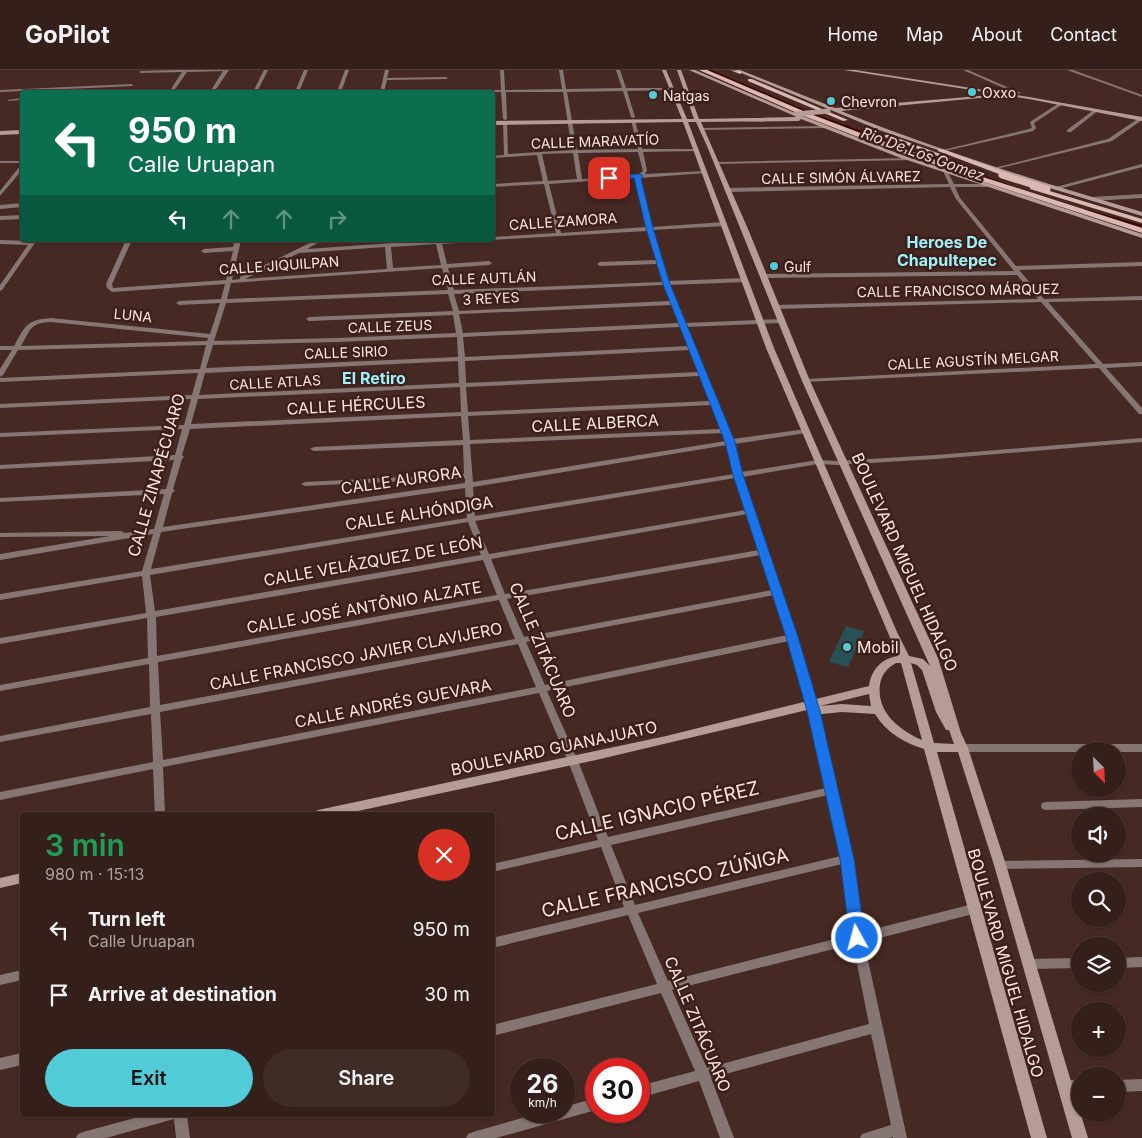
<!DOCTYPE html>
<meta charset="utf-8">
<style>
body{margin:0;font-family:Inter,sans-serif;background:#402c27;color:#f1f3f6;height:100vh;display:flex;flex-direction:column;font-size:19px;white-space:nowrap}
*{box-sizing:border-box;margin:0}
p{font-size:16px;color:#aaa2a2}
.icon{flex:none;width:28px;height:28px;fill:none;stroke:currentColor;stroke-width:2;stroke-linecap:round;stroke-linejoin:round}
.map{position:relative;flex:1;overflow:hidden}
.details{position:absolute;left:20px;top:742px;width:475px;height:305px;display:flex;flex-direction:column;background:#351f1a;border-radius:5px;box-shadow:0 1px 4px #0004,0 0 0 1px #4f3d39}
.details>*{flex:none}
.top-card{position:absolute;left:20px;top:20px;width:475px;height:152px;border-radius:5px;box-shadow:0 1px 4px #0004,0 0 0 1px #4f3d39;background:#0b6e4f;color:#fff;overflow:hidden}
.needle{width:32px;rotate:156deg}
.controls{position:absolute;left:1071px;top:672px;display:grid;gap:10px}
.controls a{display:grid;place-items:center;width:55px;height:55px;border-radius:50%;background:#351f1a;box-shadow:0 1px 4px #0004,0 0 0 1px #4f3d39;font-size:25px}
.speed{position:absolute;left:510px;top:988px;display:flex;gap:10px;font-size:25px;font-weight:700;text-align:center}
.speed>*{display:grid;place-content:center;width:65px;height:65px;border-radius:50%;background:#351f1a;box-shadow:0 1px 4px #0004,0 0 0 1px #4f3d39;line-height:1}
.speed small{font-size:12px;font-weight:400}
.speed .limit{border:8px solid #d22;background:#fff;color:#111}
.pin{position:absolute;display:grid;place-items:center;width:42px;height:42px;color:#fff;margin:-21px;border-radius:10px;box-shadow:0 2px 8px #0006}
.me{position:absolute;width:55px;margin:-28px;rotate:353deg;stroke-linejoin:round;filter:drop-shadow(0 0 4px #0008)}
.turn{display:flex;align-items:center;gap:18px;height:105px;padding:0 25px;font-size:22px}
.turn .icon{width:65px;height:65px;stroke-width:2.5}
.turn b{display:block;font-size:35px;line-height:42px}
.lanes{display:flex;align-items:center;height:48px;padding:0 25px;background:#0003;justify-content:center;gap:25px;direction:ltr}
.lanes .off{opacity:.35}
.round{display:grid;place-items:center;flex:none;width:52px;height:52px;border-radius:26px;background:#402c27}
.overview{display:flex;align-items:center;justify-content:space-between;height:85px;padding:0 25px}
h1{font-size:30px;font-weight:600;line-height:38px;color:#1e9e55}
.action{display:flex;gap:10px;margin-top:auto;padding:10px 25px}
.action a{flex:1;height:58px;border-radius:30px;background:#52cbd8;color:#111;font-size:20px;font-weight:600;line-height:58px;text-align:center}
.action a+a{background:#402c27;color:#f1f3f6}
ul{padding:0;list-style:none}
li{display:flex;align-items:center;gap:15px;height:65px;padding:0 25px}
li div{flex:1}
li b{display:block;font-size:19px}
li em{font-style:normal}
header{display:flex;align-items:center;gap:30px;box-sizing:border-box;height:70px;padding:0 25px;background:#351f1a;border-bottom:1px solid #4f3d39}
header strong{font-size:24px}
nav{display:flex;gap:28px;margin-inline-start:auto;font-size:18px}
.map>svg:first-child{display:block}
</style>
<header>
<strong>GoPilot</strong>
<nav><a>Home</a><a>Map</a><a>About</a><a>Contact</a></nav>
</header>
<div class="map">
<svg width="1142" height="1068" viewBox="0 0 1142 1068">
<rect width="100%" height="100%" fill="#472923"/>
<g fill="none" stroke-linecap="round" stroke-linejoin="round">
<path stroke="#3d0200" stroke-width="2" d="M709 0 812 44 1012 117
M1085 140 1142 156"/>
</g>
<path fill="#275155" d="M846 556 864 561 848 597 829 592Z"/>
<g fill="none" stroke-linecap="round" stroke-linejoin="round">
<path fill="#867673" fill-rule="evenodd" d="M174 0H229L214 22H210L223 1 187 2 173 22H169L182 2 141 3 139 2 141 1Z
M264 0H268L257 22H253Z
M304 0H308L299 22H295Z
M345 0H349L341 22H337Z
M385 0H389L387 8 446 7 448 8 446 9 387 10 384 22H380Z
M500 0H504L505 20 562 19 559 0H563L566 19 622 18 616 0H620L626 18H672L674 19 672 20 627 21 635 47 633 48 631 47 623 21 567 22 577 80 638 79 631 50 633 49 635 50 642 79H697L699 80 697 81 643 82 647 100 645 104 705 101 707 102 705 103 640 108 652 157 724 152 727 154 724 156 652 160 662 190 664 192 663 193 668 211 745 208 748 210 745 212 669 215 685 253 781 249 784 251 781 253 687 257 733 369 806 359 810 361 806 363 734 374 741 402 818 390 837 391 936 385 1142 368V372L936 389 837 395 818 394 742 407 797 567 819 641 852 789 862 862 973 834 977 836 979 839 977 842 973 844 864 872 907 1068H893V1067L889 1068H860L862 1064 891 1055 871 964 711 1008 734 1068H720L699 1011 639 1028V1016L695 1001 661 923 492 966V955L657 914 628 845 492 878V868L624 837 601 777 492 802V794L598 770 568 691 539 623 163 697 165 745H155L153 699 0 730V722L153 692 151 644 0 672V666L150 637 149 594 0 621V615L148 588 147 548 0 574V568L146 543 142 506 0 530V524L142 501 153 464 0 490V484L110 466 0 467V463L121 461 125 463 154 459 164 424 0 432V428L166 419 174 390 0 399V395L175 385 182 359 0 367V363L184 355 191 329 0 338V334L192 325 198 303 0 312V308L200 299 206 275 18 280 3 305 0 307V299L12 280H0V276H14C26 255 26 250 51 248L210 264 220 233 179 235 176 233 179 231 221 229 225 214 112 222 107 218 106 214 126 170H132L112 214 113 218 226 210 233 181 204 183 201 181 204 179 233 177 235 170H241L232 210 240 209V207L316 170H323L307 179 435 170H476L473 172 442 174 447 194 489 191 492 193 489 195 448 198 454 220 662 212 657 194 600 196 597 194 600 192 656 190 647 161 490 170H492V167L556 163 544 114 492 117V114L543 111 537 85 492 88V86L504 85 503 52 507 53 508 84 572 80 563 22H506L507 49 505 50 503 49 501 22H435L437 21 501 20ZM638 82 643 101 638 105 582 109 578 83ZM573 83 577 109 548 111 542 84ZM635 108 646 157 561 163 549 114ZM436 174 441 195 393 198 391 177ZM385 177 387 199 245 209 299 183ZM442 198 448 220 227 229 231 213ZM663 215 670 231 459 241 454 224ZM448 224 453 241 309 247 306 249 309 251 453 245 456 263 337 268 214 271 226 233ZM671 235 679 253 463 263 459 244ZM51 252 208 268 207 271 21 276C31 259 30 253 51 252ZM680 257 688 276 465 287 463 267ZM457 267 458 287 206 298 213 275 337 272ZM690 280 698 302 466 313 465 291ZM458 291 459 313 199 325 205 303ZM700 306 710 331 468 342 466 317ZM460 317 461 342 191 354 198 329ZM712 335 721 359 470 370 468 346ZM461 346 463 370 314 377 310 379 314 381 463 375 464 404 305 412 301 414 305 416 465 408V413L163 457 172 423 175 421 173 419 182 389 184 387 182 385 190 359ZM723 363 726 371 473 412 470 374ZM727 375 734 404 475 446 473 417ZM735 408 746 440 489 484 475 451ZM465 418 467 448 151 499 161 462ZM747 444 759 480 505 524 491 489ZM468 452 481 485 155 541 150 505ZM761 485 772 520 524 567 507 529ZM483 490 497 525 157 586 156 547ZM774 525 787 565 545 615 526 572ZM499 530 515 569 160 635 158 592ZM789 571 809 641 826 718 608 767 578 691 547 621ZM518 574 536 617 163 690 160 642ZM828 725 841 786 635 835 611 775ZM842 794 851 865 668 911 638 843ZM853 874 869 954 707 998 672 920Z
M963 0H968L1021 23 1011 26V24L1015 23Z
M1067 0H1073L1142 25V27Z
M132 14 133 16 0 22V20Z
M22 28V30L9 31 7 30Z
M1059 33 1063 34 1034 53 1036 58 1033 61 945 81 943 80 1029 59 1032 58 1030 52Z
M1095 39 1099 40 1071 62H1067V60Z
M1139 48H1142V50L1112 71 996 99 994 98 1108 69Z
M824 56H826V58L701 60 699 59 701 58Z
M911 88 913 89V90L718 94 716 93 718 92Z
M0 91H22V93H0Z
M1142 94V97L1055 120 1052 118Z
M20 96H22V100L0 126V121Z
M945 100 947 101 954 114H988V116L986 117H955L960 128 1016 196 1142 192V196L1019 200 1044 229 1142 226V230L1048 232 1103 294 1142 292V296L1106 298 1142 338V344H1139L1099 298 804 312 803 311 806 309 1096 294 1041 232 775 239 772 237 775 235 1038 229 1017 205 763 208 760 206 763 204 1014 201 956 129 950 117 727 122 724 120 727 118 949 114 943 101Z
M1142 124V128L1092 131 1089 129 1092 127Z
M22 133V137L0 139V135Z
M22 145V149L0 150V146Z
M0 170 30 171 37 170 2 220 0 221V215L28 175 0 174Z
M962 674H1142V682H962L958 680 957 678 958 676Z
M1142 729V737L1046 740 1042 739 1041 736 1042 733 1046 732Z
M1142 789V797L1000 799 996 798 994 795 996 792 1000 791Z
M1142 887V897L1118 898V888Z
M1080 888V898L1029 899 1025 898 1023 894 1025 890 1029 889Z
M22 900V910L0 915V905Z
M22 983V995L0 1000V988Z
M1142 1009V1021L1118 1022V1010Z
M1065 1010H1080V1022H1065L1060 1020 1059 1016 1060 1012Z
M596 1028V1040L496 1068H466L468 1064 473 1062 547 1041H564V1037Z
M146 1045H187L190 1068H176L174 1049 106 1068H76L78 1064 83 1062Z"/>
<path fill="#b69c97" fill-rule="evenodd" d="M662 0H666L687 49H694L677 0H681L699 49 797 47 689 0H695L795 43 902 85 1142 164V168L898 87 801 49 799 51 701 52 748 159 810 311 938 588 961 663 968 678 1006 795 1088 1068H1072L994 795 958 682H937L1047 1068H1031L924 679C904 673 886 662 875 644L842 642 812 645 808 644 807 640 596 690 339 745H312L314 742 318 740 666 666 869 616C871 600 882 588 898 586L766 278 683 52 492 55V51L682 49ZM688 52H696L707 76 802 311 930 596 923 589 909 586 897 562 774 278ZM896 593H901L922 670C899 660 876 642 880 614 882 604 887 598 896 593ZM911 593 917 595 922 600 936 642 946 660H949L954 674 934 673ZM869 624 871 636 842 634 820 636Z
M734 0H740L835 38 992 25 990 27 841 41C939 81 1041 112 1142 142V146L1053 119 879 60Z
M844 0H855L1029 27 1142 47V51L1029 29Z
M22 60V64L0 65V61Z
M22 803V813L0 818V808Z"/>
<path fill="#dbb9b3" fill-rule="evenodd" d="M699 0H707L719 5 808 43 863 64 983 107 1142 158V163L978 110 858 67 804 46Z
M730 0 743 2 740 4Z
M748 9H752L848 50 843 51 748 11Z
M885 65H889L951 88 946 89 885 67Z
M938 79H942L1019 107 1012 109 938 81Z
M1030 115 1142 149V153L1030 119Z"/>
<path stroke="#b69c97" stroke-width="5" d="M796 44 828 41"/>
<path stroke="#dbb9b3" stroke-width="7" d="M1002 105 1047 119"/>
</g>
<path fill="#1a73e8" stroke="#114b97" d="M640 104 643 106 641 109 653 158 670 214 735 372 743 405 798 567 820 641 854 789 865 868 862 873 857 874 852 873 850 868 840 789 807 641 786 567 733 405 725 372 663 214 646 158 634 108 609 110 605 108 609 106Z"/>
<g fill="#52cbd8" stroke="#3c1f1a" stroke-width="2">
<circle cx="972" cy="22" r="5"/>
<circle cx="653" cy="25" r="5"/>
<circle cx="831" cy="31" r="5"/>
<circle cx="774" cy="196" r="5"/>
<circle cx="847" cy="577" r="5"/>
</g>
<g text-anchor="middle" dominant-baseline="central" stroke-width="5" stroke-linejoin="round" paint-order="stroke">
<g font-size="14" fill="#fbe6e2" stroke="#3c1f1a" text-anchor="start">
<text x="982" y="22">Oxxo</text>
<text x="663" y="25">Natgas</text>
<text x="841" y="31">Chevron</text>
<text x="784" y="196">Gulf</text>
</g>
<g font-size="14" fill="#fbe6e2" stroke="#3c1f1a">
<text transform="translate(595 71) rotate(-2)">CALLE MARAVATÍO</text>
<text transform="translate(841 107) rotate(-1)">CALLE SIMÓN ÁLVAREZ</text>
<text transform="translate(563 151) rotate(-4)">CALLE ZAMORA</text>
<text transform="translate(279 195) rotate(-4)">CALLE JIQUILPAN</text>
<text transform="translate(484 208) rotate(-2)">CALLE AUTLÁN</text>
<text transform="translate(958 220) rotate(-1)">CALLE FRANCISCO MÁRQUEZ</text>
<text transform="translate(491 228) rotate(-3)">3 REYES</text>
<text transform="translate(133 245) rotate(6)">LUNA</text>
<text transform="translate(390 256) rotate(-2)">CALLE ZEUS</text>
<text transform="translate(346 282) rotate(-2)">CALLE SIRIO</text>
<text transform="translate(973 290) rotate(-3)">CALLE AGUSTÍN MELGAR</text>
<text transform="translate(275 312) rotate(-3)">CALLE ATLAS</text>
</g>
<g font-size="15" font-style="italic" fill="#f3dad5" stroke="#3c1f1a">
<text transform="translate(923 84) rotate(20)">Rio De Los Gomez</text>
</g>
<g font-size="16" font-weight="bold" fill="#9ff1fa" stroke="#3c1f1a">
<text x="947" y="172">Heroes De<tspan x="947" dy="18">Chapultepec</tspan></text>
<text x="374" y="308">El Retiro</text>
</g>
<g font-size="16" fill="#fbe6e2" stroke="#3c1f1a">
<text transform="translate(356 335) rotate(-3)">CALLE HÉRCULES</text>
<text transform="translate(595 353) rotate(-3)">CALLE ALBERCA</text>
<text transform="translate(156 405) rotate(-74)">CALLE ZINAPÉCUARO</text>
<text transform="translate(401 410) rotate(-8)">CALLE AURORA</text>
<text transform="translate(419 443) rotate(-9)">CALLE ALHÓNDIGA</text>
<text transform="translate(373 491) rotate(-10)">CALLE VELÁZQUEZ DE LEÓN</text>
<text transform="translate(905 492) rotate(66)">BOULEVARD MIGUEL HIDALGO</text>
<text transform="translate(364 537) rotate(-10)">CALLE JOSÉ ANTÔNIO ALZATE</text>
<text transform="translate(543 580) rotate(67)">CALLE ZITÁCUARO</text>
<text transform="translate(356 586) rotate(-11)">CALLE FRANCISCO JAVIER CLAVIJERO</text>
<text transform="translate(393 633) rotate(-11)">CALLE ANDRÉS GUEVARA</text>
<text transform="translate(554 678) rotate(-12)">BOULEVARD GUANAJUATO</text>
<text transform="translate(1006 893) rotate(74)">BOULEVARD MIGUEL HIDALGO</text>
<text transform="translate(698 954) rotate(67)">CALLE ZITÁCUARO</text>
</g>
<g font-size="16" fill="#fbe6e2" stroke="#3c1f1a" text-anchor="start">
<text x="857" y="577">Mobil</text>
</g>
<g font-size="19" fill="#fbe6e2" stroke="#3c1f1a">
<text transform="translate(657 741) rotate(-13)">CALLE IGNACIO PÉREZ</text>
<text transform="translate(665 813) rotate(-13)">CALLE FRANCISCO ZÚÑIGA</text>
</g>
</g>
</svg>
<div class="controls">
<a><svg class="needle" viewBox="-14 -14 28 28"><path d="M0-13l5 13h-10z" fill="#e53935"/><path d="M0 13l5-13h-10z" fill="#aaa2a2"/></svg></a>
<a><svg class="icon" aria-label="sound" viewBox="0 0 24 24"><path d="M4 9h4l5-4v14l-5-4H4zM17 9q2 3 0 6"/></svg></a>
<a><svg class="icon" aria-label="search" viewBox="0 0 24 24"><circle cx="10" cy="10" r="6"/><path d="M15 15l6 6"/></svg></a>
<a><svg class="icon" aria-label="layers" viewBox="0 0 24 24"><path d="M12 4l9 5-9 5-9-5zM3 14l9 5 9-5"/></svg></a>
<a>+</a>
<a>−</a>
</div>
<div class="speed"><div>26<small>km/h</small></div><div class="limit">30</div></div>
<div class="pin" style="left:609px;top:108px;background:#d93025"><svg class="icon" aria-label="arrive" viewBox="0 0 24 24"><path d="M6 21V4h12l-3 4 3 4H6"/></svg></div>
<svg class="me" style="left:857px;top:868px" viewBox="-20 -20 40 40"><circle r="17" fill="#1a73e8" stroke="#fff" stroke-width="3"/><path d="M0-11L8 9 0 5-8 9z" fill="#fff"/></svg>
<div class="top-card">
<div class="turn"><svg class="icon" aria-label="left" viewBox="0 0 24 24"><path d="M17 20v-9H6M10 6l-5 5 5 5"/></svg><div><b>950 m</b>Calle Uruapan</div></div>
<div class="lanes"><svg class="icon" aria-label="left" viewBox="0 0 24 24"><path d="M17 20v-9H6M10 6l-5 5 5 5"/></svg><svg class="icon off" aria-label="ahead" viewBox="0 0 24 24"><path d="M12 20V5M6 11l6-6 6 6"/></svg><svg class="icon off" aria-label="ahead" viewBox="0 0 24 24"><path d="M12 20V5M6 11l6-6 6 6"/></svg><svg class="icon off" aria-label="right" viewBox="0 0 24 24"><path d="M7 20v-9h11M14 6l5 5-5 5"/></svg></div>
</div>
<section class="details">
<div class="overview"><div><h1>3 min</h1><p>980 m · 15:13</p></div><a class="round" style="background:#d93025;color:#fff"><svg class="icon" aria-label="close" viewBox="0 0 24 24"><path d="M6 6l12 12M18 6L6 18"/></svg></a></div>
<ul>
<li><svg class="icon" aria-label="left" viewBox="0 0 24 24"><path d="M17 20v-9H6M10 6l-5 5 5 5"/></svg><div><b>Turn left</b><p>Calle Uruapan</p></div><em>950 m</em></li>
<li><svg class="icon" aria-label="arrive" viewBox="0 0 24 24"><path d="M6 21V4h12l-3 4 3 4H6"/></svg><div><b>Arrive at destination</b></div><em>30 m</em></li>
</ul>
<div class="action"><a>Exit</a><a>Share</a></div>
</section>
</div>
